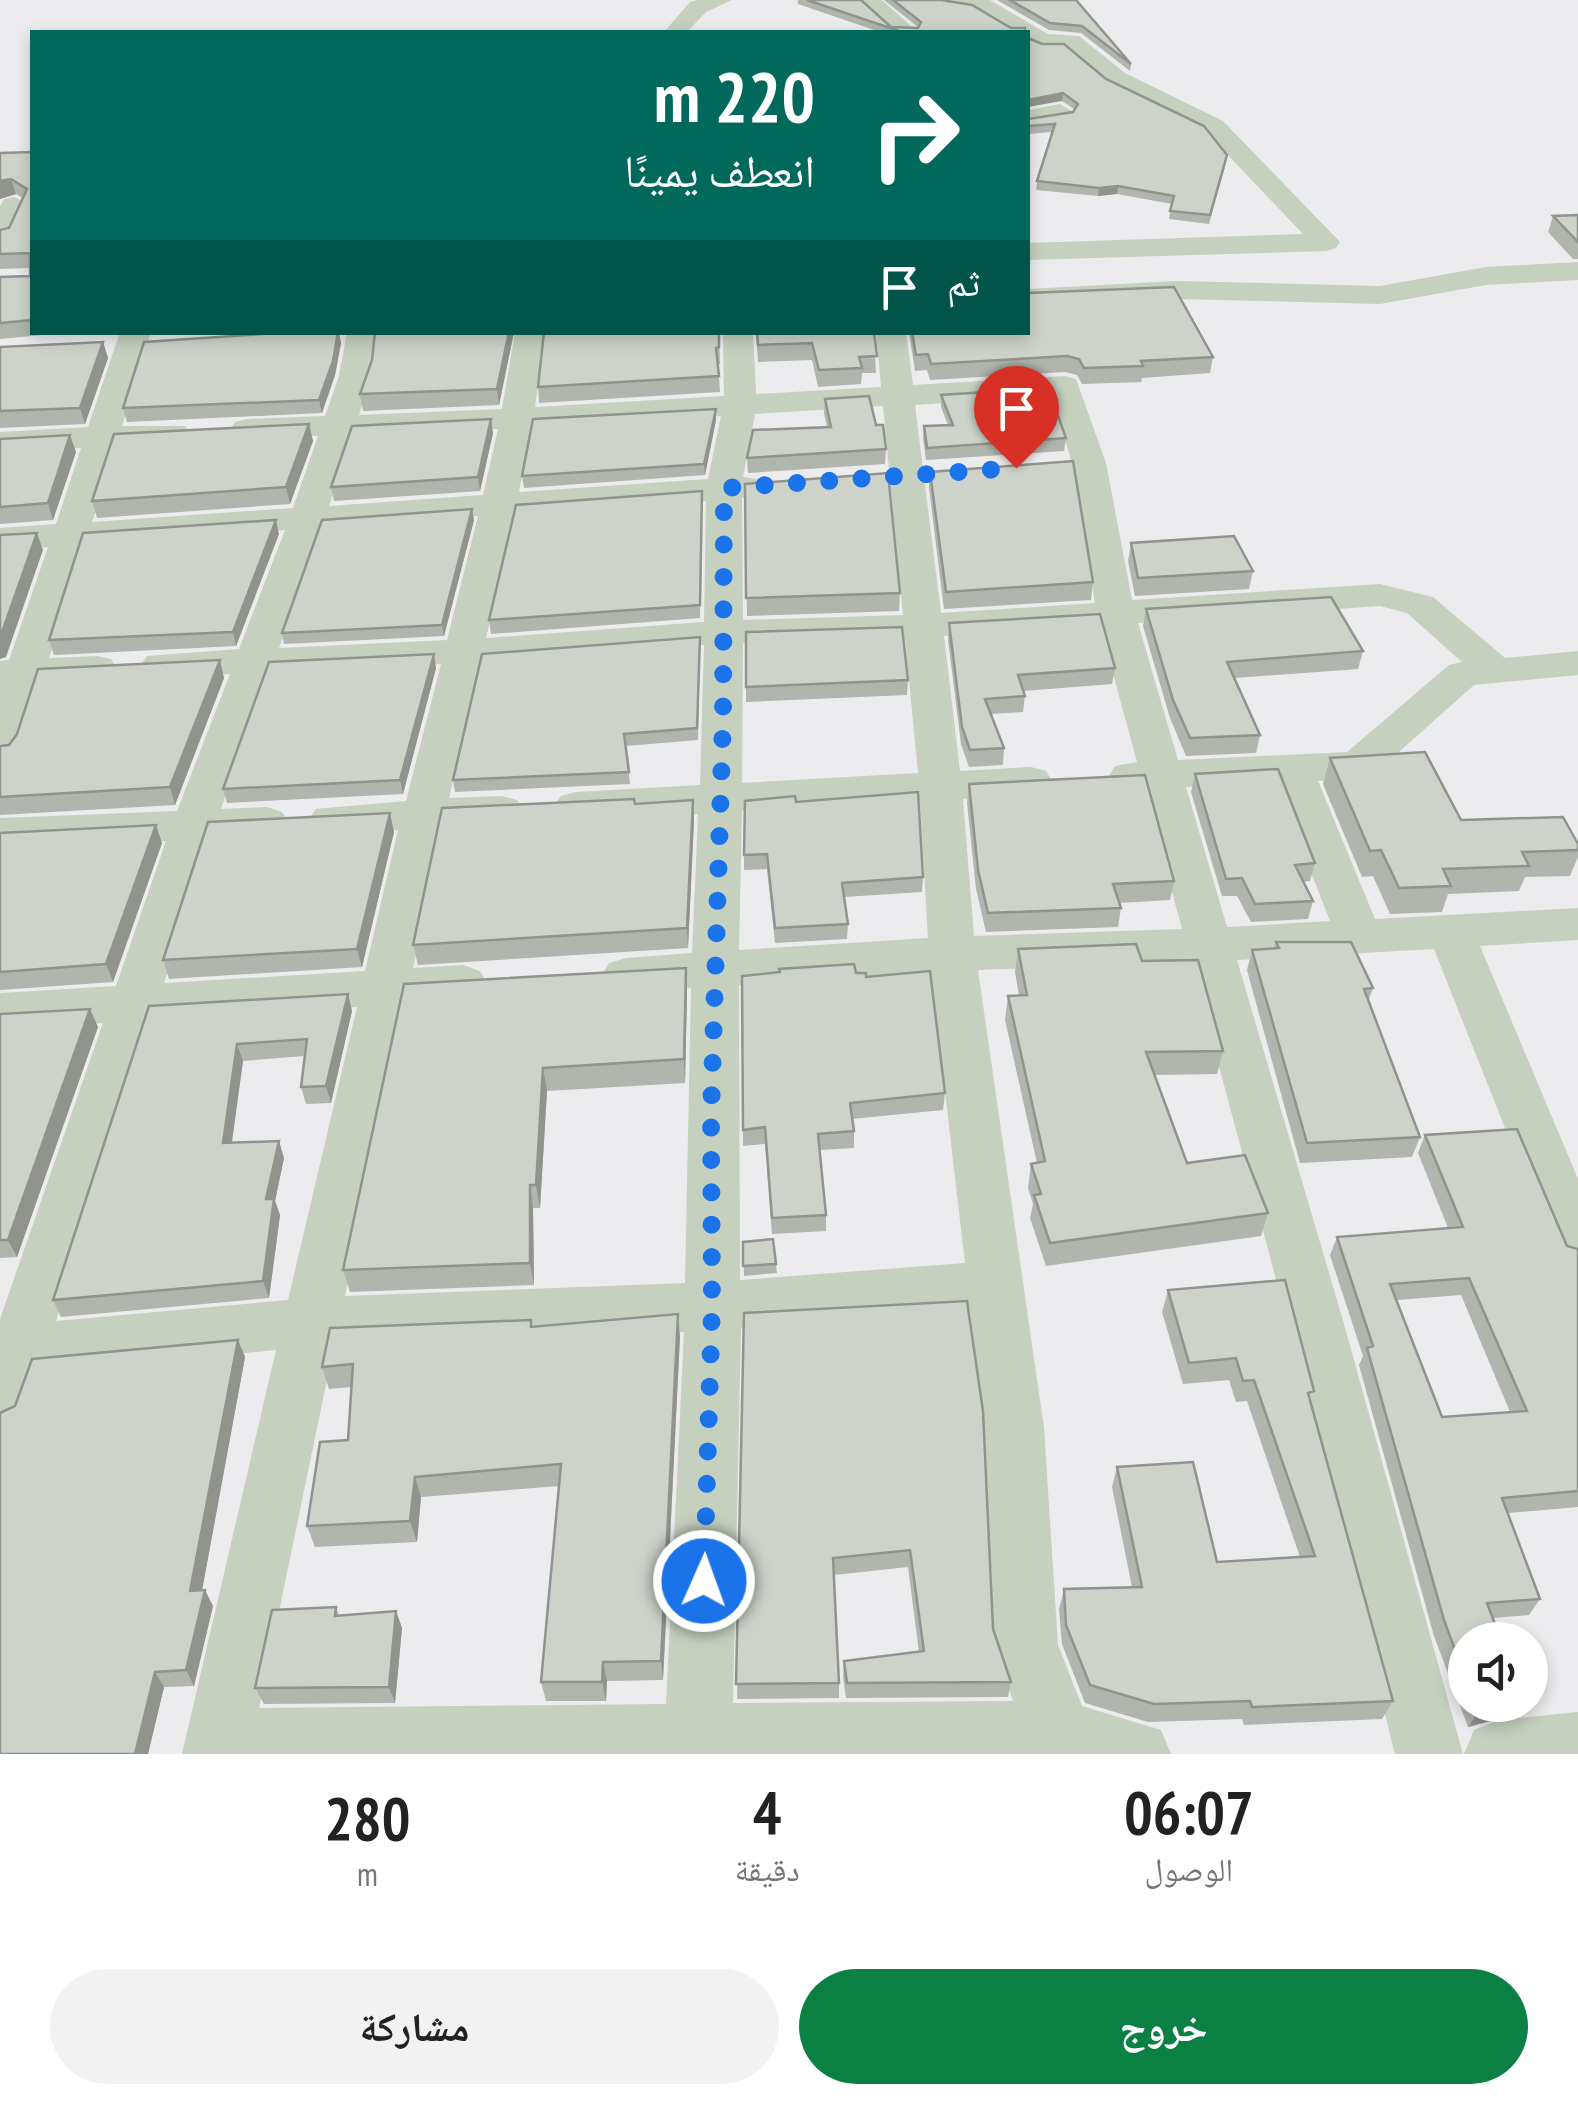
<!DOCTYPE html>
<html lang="ar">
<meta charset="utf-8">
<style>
body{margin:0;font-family:"PT Sans Narrow","Noto Naskh Arabic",sans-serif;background:#f2f2f2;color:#222;direction:rtl;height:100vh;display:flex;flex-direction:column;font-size:38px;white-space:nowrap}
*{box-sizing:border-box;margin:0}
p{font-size:32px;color:#767676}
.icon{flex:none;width:55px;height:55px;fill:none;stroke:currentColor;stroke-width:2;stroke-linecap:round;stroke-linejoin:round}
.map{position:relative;height:1754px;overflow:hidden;direction:ltr}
.details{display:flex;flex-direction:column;background:#fff;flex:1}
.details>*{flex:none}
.top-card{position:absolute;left:30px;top:30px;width:1000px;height:305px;border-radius:0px;box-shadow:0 5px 15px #0003;direction:rtl;background:#00695c;color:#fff;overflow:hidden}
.buttons{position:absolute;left:1448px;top:1622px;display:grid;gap:20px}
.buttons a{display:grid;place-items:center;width:100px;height:100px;border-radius:50%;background:#fff;box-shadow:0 5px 15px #0003;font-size:50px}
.pin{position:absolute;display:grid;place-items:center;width:85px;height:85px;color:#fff;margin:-102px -42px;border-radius:50% 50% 50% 0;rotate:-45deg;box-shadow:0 0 10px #0007}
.pin .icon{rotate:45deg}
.me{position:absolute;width:110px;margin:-55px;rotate:2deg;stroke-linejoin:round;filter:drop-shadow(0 0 8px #0008)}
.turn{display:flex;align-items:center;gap:35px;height:210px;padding:0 50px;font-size:45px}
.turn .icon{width:130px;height:130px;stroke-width:2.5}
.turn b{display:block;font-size:70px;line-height:85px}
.then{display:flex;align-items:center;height:95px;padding:0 50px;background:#0003;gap:20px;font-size:38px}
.eta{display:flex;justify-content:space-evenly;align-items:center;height:170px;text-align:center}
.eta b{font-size:60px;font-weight:700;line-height:70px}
.primary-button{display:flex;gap:20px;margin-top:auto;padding:20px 50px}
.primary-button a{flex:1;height:115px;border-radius:60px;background:#0b8043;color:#fff;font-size:40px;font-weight:700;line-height:115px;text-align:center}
.primary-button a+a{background:#f2f2f2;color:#222}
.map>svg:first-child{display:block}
</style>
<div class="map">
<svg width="1578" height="1754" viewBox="0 0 1578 1754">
<rect width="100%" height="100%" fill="#ecebee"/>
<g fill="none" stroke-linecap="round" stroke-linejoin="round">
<path fill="#c5d0bf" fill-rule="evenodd" d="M698 0H732L706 12 687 32H664L690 2Z
M857 0H882L918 32H893Z
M939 0H990L1048 34 1079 36 1125 73 1223 121 1340 242 1336 248 1326 251 1028 260V243L1303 234 1205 131 1107 83 1065 48H1043L1028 42V32H1012L973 9 942 5Z
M1060 104 1073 112 1069 117 1028 124V110Z
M14 197 28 205 10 242 0 244V206L4 199Z
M1578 262V280L1486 285 1380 304 1176 299 1028 307V289L1176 281 1380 286 1486 267Z
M120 332H151L122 426H185L190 433 185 440 116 446 92 522 293 508 318 436H235L230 429 235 422 247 419 325 416 339 376 347 332H377L371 376 359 415 502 409 515 332H545L535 407 724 396 723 332H753L756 394 881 387 876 332H906L913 385 1065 376 1076 379 1106 463 1132 600 1380 584 1433 597 1505 658 1578 651V675L1474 685 1373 775 1318 781 1375 919 1578 908V940L1480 946 1578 1179V1267L1559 1260 1551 1244 1434 949 1237 960 1344 1324 1463 1754H1395L1288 1324 1191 962 978 970 1044 1428 1058 1645 1082 1706 1161 1730 1171 1754H182L276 1350 39 1373 21 1422 0 1430V1319L103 1023 0 1029V993L116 986 166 841 0 848V818L177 811 230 674 161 677 147 674 141 665 147 656 239 649 285 530 85 544 49 658 97 656 111 659 117 668 111 677 42 683 21 750 15 759 0 763V661L9 660 48 547 0 550V528L56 524 81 448 0 452V432L88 427ZM1052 396 1072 463 1095 603 941 613 915 405ZM883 406 903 615 743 620 742 498 763 494 768 487 763 480 743 477 755 414ZM721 416 708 479 519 492 531 427ZM498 429 483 495 329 506 352 435ZM706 501 704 622 486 638 515 514ZM478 516 447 640 279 648 322 527ZM1380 606 1407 613 1462 662 1449 665 1347 752 1178 760 1138 623ZM1100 626 1137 762 1115 766 1109 776 1115 786 1144 789 1182 929 974 936 963 799 1046 791 1052 781 1046 771 1031 767 960 771 944 636ZM905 638 918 773 742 783 743 643ZM704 645 700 785 576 792 561 796 554 806 561 816 576 820 698 814 692 953 626 958 609 963 602 975 609 987 626 992 691 988 685 1283 345 1296 406 1004 463 1001 480 995 487 983 480 971 463 965 413 968 443 828 517 820 524 810 517 800 502 796 449 798 481 662ZM441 664 406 801 316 809 309 819 316 829 331 834 398 830 365 971 164 983 211 839 282 832 289 822 282 812 267 807 221 809 270 672ZM1276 783 1330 921 1227 927 1186 787ZM920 801 928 938 739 950 742 811ZM931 972 965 1263 740 1280 739 985ZM357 1007 288 1300 56 1321 153 1020ZM970 1310 984 1428 994 1645 1013 1701 733 1703 741 1328ZM684 1332 666 1704 259 1708 334 1346Z
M1578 1712V1754H1464L1474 1730 1498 1720Z"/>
</g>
<path fill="#b0b5ae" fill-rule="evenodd" d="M798 0H861L891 27 919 28 884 0H941L1025 32H880L798 4Z
M997 0H1076L1131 64 1130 71 1081 33 1049 30Z
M1028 38 1106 79 1226 163 1209 224 1169 219 1172 204 1117 194 1098 196 1036 190 1037 181 1052 132 1028 134V119L1073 112 1074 109 1062 101Z
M32 152V332H74L0 339V277L30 276V268L0 269V230L9 228 23 198 16 194 0 199V153Z
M1578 215V259H1573L1548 232 1553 216Z
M292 332H339L341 343 335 375 322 413 127 422 123 408Z
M514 332 499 405 363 411 360 394 372 360Z
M719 332 720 364H718L720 392 539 403 538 387Z
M756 332H874L876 373H862L861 384 818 387 812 360 758 362Z
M909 332H1028L1213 357 1210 373 1142 378 1141 382 1082 384 1077 375 1065 372 930 380 927 370 915 371Z
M103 342 108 358 85 424 0 428V347Z
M941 395 1066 438 1064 451 926 460 923 438 924 426 948 425 941 407Z
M825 399 886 449 885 464 748 473 747 458 827 427 824 413Z
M716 420 705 475 524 488 522 476Z
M309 424 313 441 290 504 97 518 92 501Z
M493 433 480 491 334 501 331 487Z
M0 439 76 452 53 520 0 524Z
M930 472 1093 582 1091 600 944 609 929 488Z
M745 484 900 593 899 611 747 616Z
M702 504 700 618 491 634 489 620Z
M474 520 444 636 284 644 282 633Z
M279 534 236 646 54 655 49 640Z
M1131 543 1253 571 1249 589 1135 596 1128 561Z
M1146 609 1363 651 1358 669 1234 678 1260 735 1256 753 1186 756 1170 718 1143 626Z
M949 623 1115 668 1112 684 1023 691 1025 696 1023 712 991 714 1004 748 1003 765 969 767 961 744 948 640Z
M746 632 908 680 907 695 746 702Z
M700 649 698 740 626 746 630 784 455 792 453 780Z
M436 668 403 794 227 803 223 789Z
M224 678 175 805 0 815V746Z
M1330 758 1461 820 1578 844V857L1570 876 1525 877 1519 891 1448 894 1442 912 1390 914 1373 876 1362 877 1323 784Z
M1195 774 1315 863 1310 881 1303 882 1313 901 1308 919 1251 922 1237 896H1222L1191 792Z
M969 784 1174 881 1170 900 1119 903 1121 908 1118 927 986 932 976 889 967 803Z
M693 800 694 820 688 948 418 965 413 945 635 804Z
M796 802 923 877 922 892 844 897 848 924 847 939 775 943 767 869 744 870V855Z
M394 832 362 967 169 979 163 960Z
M0 833 162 843 113 982 0 990Z
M1276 942 1373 988 1368 1001 1420 1137 1412 1157 1300 1163 1247 970 1252 950 1274 948Z
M1018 949 1142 961 1223 1051 1217 1074 1155 1075 1187 1163 1268 1213 1261 1236 1046 1266 1030 1218 1033 1204 1028 1188 1031 1164 1037 1163 1005 1020 1008 996H1019L1015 972Z
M856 973 866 977 945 1093 943 1110 852 1119 854 1131V1148L819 1150 826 1215V1231L772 1234 765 1144 743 1146 742 976Z
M404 984 687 991 685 1083 547 1091 540 1208H533L534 1285 350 1292 343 1270Z
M348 994 352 1011 331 1103 306 1104 301 1087 305 1056 243 1061 232 1143 284 1158 275 1201 280 1215 269 1298 61 1317 53 1300 149 1006Z
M0 1014 98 1027 17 1257 0 1258Z
M1425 1135 1567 1246 1578 1249V1507L1508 1513 1540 1599 1529 1615 1493 1618 1465 1640V1705H1520L1513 1715 1468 1727 1434 1636 1359 1365 1363 1356 1330 1255 1337 1237 1448 1228 1418 1153ZM1461 1295 1510 1412 1442 1417 1397 1300Z
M743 1242 776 1264 777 1273 744 1276Z
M1168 1290 1310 1402 1393 1701 1382 1719 1244 1725 1242 1719 1148 1722 1085 1703 1062 1644 1059 1609 1064 1589 1132 1587 1112 1487 1117 1467 1217 1562 1300 1557 1247 1401 1236 1402 1229 1380 1183 1384 1162 1312Z
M744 1313 993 1629 1011 1682 1008 1697 846 1698 843 1677 844 1661 919 1652 908 1567 834 1575 839 1683V1698L737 1699Z
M531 1320 532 1327 680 1336 663 1680 607 1681 606 1701H546L541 1682 559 1486 421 1497 417 1542 315 1547 307 1526 348 1440 352 1387 329 1389 322 1367Z
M238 1340 245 1357 202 1590 213 1606 194 1686 164 1687 148 1754H0Z
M336 1607 339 1615 396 1611 402 1628 395 1703 264 1704 255 1688Z"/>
<path fill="#90948d" d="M1063 93 1062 101 1028 107V100Z
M11 179 16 194 0 199V181Z
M1118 186 1117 194 1098 196 1099 188Z
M338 332 341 343 335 375 322 413 319 400Z
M509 332H514L499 405 497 389Z
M103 342 108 358 85 424 80 408Z
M716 409V420L705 475 704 464Z
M491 419 493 433 480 491 478 477Z
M309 424 313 441 290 504 286 487Z
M70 435 76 452 53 520 48 503Z
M472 509 474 520 444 636 442 625Z
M276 520 279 534 236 646 233 632Z
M37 533 43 550 6 657 0 659V638Z
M434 654 436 668 403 794 400 780Z
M220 660 224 678 175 805 170 787Z
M693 800 694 820 688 948 687 928Z
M390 813 394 832 362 967 357 949Z
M156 825 162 843 113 982 106 964Z
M686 968 687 991 685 1083 684 1059Z
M348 994 352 1011 331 1103 326 1086Z
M90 1009 98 1027 17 1257 8 1240Z
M237 1044 243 1061 229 1160 223 1143Z
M543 1068 547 1091 540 1208 536 1185Z
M279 1141 284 1158 275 1201 280 1215 269 1298 263 1281 266 1199Z
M530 1185 533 1208 534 1285 530 1263Z
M678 1314 680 1336 663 1680 661 1661Z
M238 1340 245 1357 199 1607 190 1591Z
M415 1477 421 1497 417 1542 410 1521Z
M205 1590 213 1606 194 1686 186 1670Z
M396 1611 402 1628 395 1703 389 1687Z
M603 1662 607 1681 606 1701 602 1682Z
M155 1672 164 1687 148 1754H135Z
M1505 1705H1520L1513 1715 1468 1727 1478 1712Z"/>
<path fill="#cdd3ca" stroke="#90948d" stroke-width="2.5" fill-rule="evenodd" d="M807 0H861L891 27 918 28 921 22 893 0H941L972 5 1011 28H1025V32H902Z
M1010 0H1076L1131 64 1082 26 1050 23Z
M1028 38 1042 44H1064L1106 79 1204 126 1227 155 1210 215 1170 211 1174 196 1118 186 1099 188 1037 181 1055 124 1028 126V119L1073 112 1078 104 1063 93 1028 100Z
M32 152V320L0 323V277L30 276V253L0 254V230L9 228 27 189 11 179 0 181V153Z
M1578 215V242L1553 216Z
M1174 287 1213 357 1141 361 1143 366 1084 368 1079 359 1067 356 931 364 928 354 916 355 912 332H1028V293Z
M292 332H338L333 361 319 400 123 408 144 342Z
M375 332H509L497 389 360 394 372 360Z
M544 332H719V347L716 348 719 376 538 387Z
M757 332H874L877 356 859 357 862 368 819 370 812 343 758 345Z
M103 342 80 408 0 411V347Z
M1048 388 1066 438 927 448 924 426 953 425 941 395Z
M869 396 876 425H883L886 449 747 458 753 430 831 427 825 399Z
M716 409 704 464 522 476 533 419Z
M491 419 478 477 331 487 352 426Z
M309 424 286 487 92 501 114 434Z
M70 435 48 503 0 507V439Z
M1073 461 1093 582 946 592 930 472Z
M888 473 900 593 746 598 745 484Z
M702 491 700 605 489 620 516 505Z
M472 509 442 625 282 633 322 520Z
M276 520 233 632 49 640 83 533Z
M37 533 0 638V535Z
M1234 536 1253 571 1138 578 1131 543Z
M1331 597 1363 651 1227 662 1260 735 1190 738 1173 700 1146 609Z
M1100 614 1115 668 1018 675 1025 696 985 699 1004 748 970 750 962 727 949 623Z
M902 627 908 680 746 687V632Z
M700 637 697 728 624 734 629 772 453 780 482 654Z
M434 654 400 780 223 789 269 662Z
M220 660 170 787 0 797V746L9 745 17 734 38 669Z
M1425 752 1461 820 1563 817 1578 844V850L1522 852 1529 866 1443 869 1451 886 1399 888 1381 850 1370 851 1330 758Z
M1278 769 1315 863 1295 865 1313 901 1255 904 1242 878 1226 879 1195 774Z
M1145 775 1174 881 1113 884 1121 908 988 913 978 870 969 784Z
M918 792 923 877 842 883 848 924 775 928 767 854 744 855 745 801 795 796 796 802Z
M634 799 635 804 693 800 687 928 413 945 442 808Z
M390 813 357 949 163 960 208 822Z
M156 825 106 964 0 972V833Z
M1276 942H1351L1373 988 1364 989 1420 1137 1307 1143 1252 950 1279 948Z
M1136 944 1142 961 1198 960 1223 1051 1146 1052 1187 1163 1245 1155 1268 1213 1050 1243 1034 1195 1041 1194 1031 1164 1045 1161 1008 996 1027 995 1018 949Z
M854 964 856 973H866V977L930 971 945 1093 850 1103 854 1131 818 1134 826 1215 772 1218 765 1127 743 1130 742 976 780 972 779 969Z
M686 968 684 1059 543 1068 536 1185H530V1263L343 1270 404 984Z
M348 994 326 1086 301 1087 307 1039 237 1044 223 1143 279 1141 266 1199H274L263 1281 53 1300 149 1006Z
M90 1009 8 1240H0V1014Z
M1517 1129 1567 1246 1578 1249V1491L1502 1498 1540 1599 1487 1603 1501 1640H1465V1677L1444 1620 1367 1348 1373 1346 1337 1237 1463 1227 1425 1135ZM1469 1278 1527 1411 1442 1417 1390 1284Z
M773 1239 776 1264 743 1266V1242Z
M1285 1280 1314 1391 1308 1393 1393 1701 1252 1707 1250 1701 1154 1704 1090 1685 1066 1625 1064 1589 1142 1587 1117 1467 1193 1462 1217 1562 1315 1556 1254 1380 1243 1381 1236 1358 1189 1363 1168 1290Z
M967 1301 983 1411 993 1629 1011 1682 847 1683 844 1661 924 1651 910 1550 833 1558 839 1683 736 1684 744 1313Z
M678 1314 661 1661 603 1662 602 1682H541L561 1464 415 1477 410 1521 307 1526 320 1442 348 1440 353 1364 322 1367 330 1328 531 1320V1327Z
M238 1340 190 1591 205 1590 186 1670 155 1672 135 1754H0V1413L15 1406 32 1359Z
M336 1607 335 1616 396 1611 389 1687 255 1688 272 1610Z
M1475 1705H1505L1478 1712Z"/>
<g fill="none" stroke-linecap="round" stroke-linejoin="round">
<path stroke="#1a73e8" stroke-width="18" stroke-dasharray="0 32.4" d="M704 1581 712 1306 711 1115 723 718 724 488 1016 468"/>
</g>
</svg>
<div class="buttons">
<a><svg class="icon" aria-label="sound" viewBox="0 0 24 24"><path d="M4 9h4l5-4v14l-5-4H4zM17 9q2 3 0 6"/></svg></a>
</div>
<div class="pin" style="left:1016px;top:468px;background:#d93025"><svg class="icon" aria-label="arrive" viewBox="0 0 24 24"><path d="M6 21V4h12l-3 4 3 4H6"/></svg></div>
<svg class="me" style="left:704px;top:1581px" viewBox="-20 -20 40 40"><circle r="17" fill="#1a73e8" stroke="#fff" stroke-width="3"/><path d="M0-11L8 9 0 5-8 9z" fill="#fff"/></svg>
<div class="top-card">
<div class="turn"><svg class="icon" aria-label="right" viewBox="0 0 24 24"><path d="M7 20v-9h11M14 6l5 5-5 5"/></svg><div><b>220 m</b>انعطف يمينًا</div></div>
<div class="then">ثم<svg class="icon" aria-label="arrive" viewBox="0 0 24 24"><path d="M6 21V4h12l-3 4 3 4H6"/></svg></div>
</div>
</div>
<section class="details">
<div class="eta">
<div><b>06:07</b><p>الوصول</p></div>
<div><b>4</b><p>دقيقة</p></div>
<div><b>280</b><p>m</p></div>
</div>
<div class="primary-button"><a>خروج</a><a>مشاركة</a></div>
</section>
